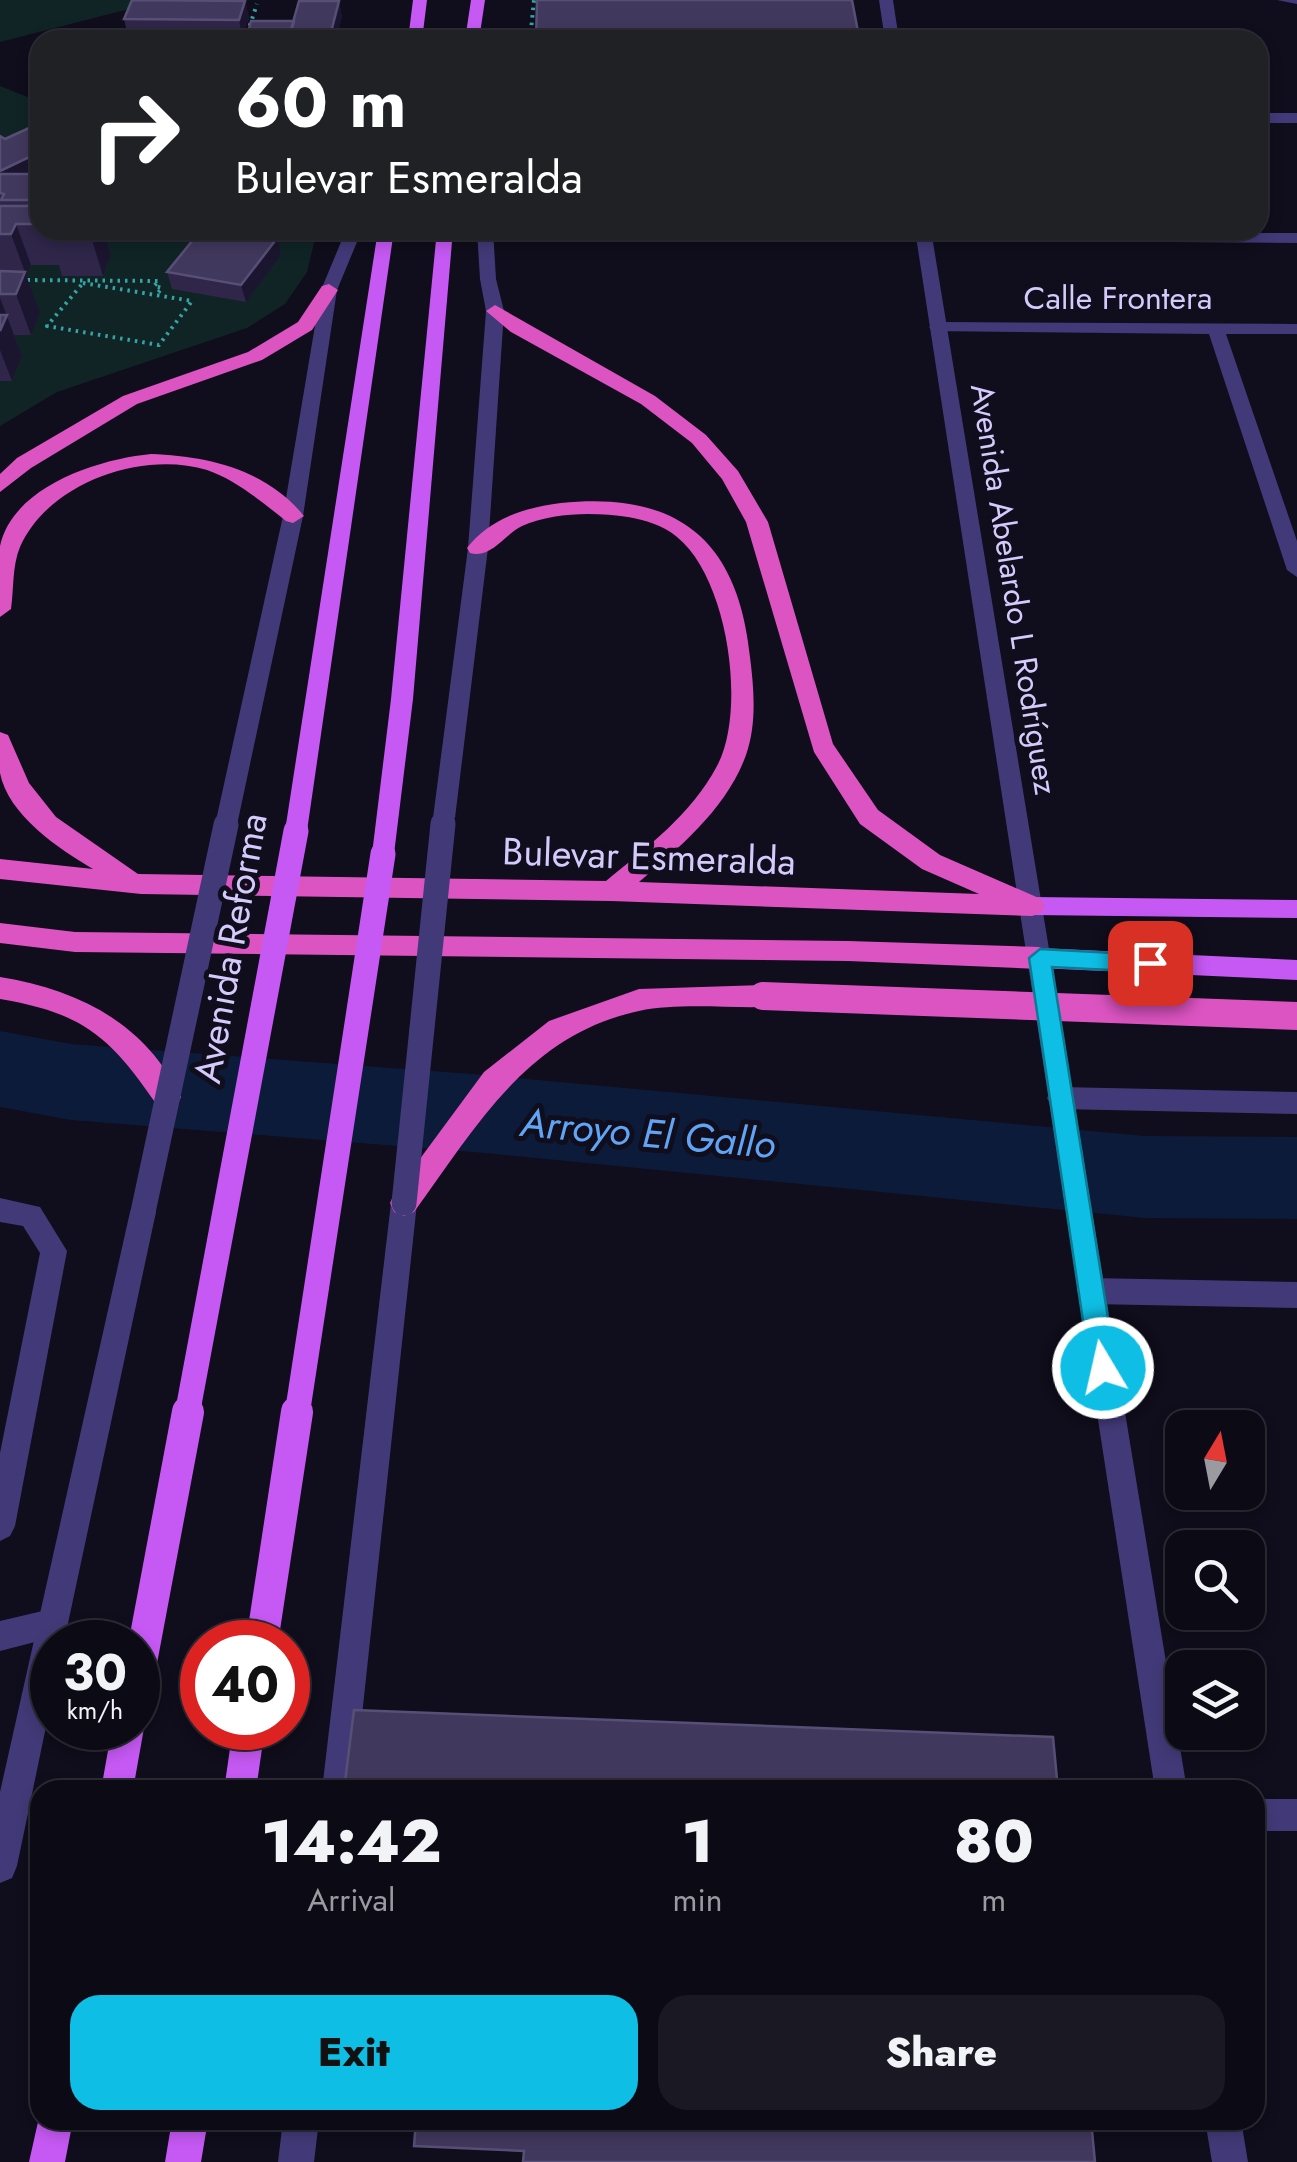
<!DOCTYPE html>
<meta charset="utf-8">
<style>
body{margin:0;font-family:Jost,sans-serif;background:#1a1822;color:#f1f3f6;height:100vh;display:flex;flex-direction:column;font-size:38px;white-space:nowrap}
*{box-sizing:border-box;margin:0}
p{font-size:32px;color:#9a9aa0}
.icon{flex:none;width:55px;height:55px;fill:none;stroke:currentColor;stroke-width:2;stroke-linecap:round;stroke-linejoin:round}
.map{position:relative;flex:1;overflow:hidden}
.side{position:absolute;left:30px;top:1780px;width:1235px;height:350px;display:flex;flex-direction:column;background:#0c0a15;border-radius:30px;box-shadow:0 5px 15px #0003,0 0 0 2px #2c2b34}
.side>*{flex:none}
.guide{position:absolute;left:30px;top:30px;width:1238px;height:210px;border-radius:30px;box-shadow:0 5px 15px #0003,0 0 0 2px #2c2b34;background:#202124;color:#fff;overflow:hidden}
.needle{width:65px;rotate:10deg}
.buttons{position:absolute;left:1165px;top:1410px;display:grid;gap:20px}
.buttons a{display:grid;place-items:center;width:100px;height:100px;border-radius:20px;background:#0c0a15;box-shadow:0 5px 15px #0003,0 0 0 2px #2c2b34;font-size:50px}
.speed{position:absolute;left:30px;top:1620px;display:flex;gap:20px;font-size:50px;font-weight:700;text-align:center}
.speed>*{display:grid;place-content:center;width:130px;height:130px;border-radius:50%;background:#0c0a15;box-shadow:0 5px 15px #0003,0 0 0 2px #2c2b34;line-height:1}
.speed small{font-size:25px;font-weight:400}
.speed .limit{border:15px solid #d22;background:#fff;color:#111}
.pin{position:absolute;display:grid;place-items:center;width:85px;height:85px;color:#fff;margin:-42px;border-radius:20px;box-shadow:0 5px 15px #0006}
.me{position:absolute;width:110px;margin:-55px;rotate:351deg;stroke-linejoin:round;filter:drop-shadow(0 0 8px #0008)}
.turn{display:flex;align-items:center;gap:35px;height:210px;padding:0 40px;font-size:45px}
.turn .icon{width:130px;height:130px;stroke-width:2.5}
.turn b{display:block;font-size:70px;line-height:85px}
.eta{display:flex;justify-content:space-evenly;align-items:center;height:170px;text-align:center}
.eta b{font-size:60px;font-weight:800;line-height:70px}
.primary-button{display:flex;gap:20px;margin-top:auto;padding:20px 40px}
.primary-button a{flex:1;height:115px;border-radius:30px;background:#0fbee4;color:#111;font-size:40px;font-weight:800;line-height:115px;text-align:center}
.primary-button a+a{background:#1a1822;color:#f1f3f6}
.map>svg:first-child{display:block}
</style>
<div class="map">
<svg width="1297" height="2162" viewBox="0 0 1297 2162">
<rect width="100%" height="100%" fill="#100d1c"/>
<path fill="#102425" d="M0 0H133L129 9 0 42Z
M0 86 40 102V143L0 150Z
M0 191 40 230H317L307 272 285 304 247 328 57 392 0 426Z"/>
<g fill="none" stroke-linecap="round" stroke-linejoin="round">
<path fill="#0d1b3a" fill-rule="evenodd" d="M0 1031 71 1044 485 1075 1145 1136 1297 1137V1219L1145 1218 485 1153 71 1120 0 1107Z"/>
<path stroke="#34a4a6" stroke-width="4" stroke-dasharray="2.5 5" stroke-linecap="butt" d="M245 40 257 4
M530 40 534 0
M20 280 159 281 154 286 162 288 157 294
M83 283 192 301 159 345 47 326Z"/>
<path fill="#423a78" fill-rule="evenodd" d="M0 1198 40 1207 67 1251 15 1526 10 1536 0 1541V1453L40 1253 23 1226 0 1222Z
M51 1609 62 1613 66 1624 62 1635 0 1651V1621Z"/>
<path fill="#423a78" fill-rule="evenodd" d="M1277 0H1297V4Z
M1258 113H1297V123H1258Z
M917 232 1297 233V243L923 240 915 235Z
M938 322 1297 324V334H1226L1297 541V577L1287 570 1209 334 932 331 929 327Z
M1060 1087 1297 1092V1114L1060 1109 1051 1106 1047 1098 1051 1090Z
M1091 1278 1297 1282V1308L1091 1304 1081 1300 1077 1291 1081 1282Z
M1255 1799H1297V1831H1255Z"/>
<path fill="#423a78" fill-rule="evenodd" d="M879 0H893L899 40H885Z
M346 230H362L337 290 303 516 237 825 226 833 215 825 283 516 321 290Z
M477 230H493L496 279 504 311 488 548 455 818 444 826 433 818 468 548 486 311 480 279Z
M915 230H931L1187 1790H1155Z
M404 1191 413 1195 417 1203 354 1790H322L391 1203 395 1195Z
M143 1200 152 1204 156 1212 64 1642H52V1698L17 1866 12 1878 0 1883V1792L130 1212 134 1204Z
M283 2120H319L314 2162H278Z
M1205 2120H1241L1248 2162H1212Z"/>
<path fill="#c659f4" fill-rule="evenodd" d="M413 0H427L422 40H408Z
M471 0H485L479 40H465Z
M378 230H394L307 831 296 840 285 831Z
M437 230H453L413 699 394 854 383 863 372 854 391 699Z
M1032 897 1297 900V918L1032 915 1020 906Z
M1039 948 1297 960V980L1039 968 1031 965 1027 958 1031 951Z
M138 1716 144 1728 133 1790H101L112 1728H138Z
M233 1728H265L256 1790H224Z
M40 2113V2120H73L65 2162H29Z
M172 2120H208L201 2162H165Z"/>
<path fill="#dc54c2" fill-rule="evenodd" d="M329 284 338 290 312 330 262 360 137 404 31 468 0 492V474L17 458 123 396 248 352 298 322 322 286Z
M495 305 655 396 706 435 738 471 768 522 833 744 878 810 940 855 1041 899 1045 906 1041 913 1032 916 611 901 141 894 0 879V859L93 869C59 849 8 815 0 773 0 760 0 745 0 732L8 735 29 783 56 817 138 874 606 881C646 848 692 814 717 766 747 710 728 578 677 537 663 525 645 520 628 517 595 512 553 512 522 526 505 534 491 559 470 553L467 548C489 519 526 507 561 503 678 491 738 540 750 657 754 689 757 724 746 755 727 808 680 847 639 882L979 894 922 869 860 824 814 752 746 522 722 479 692 443 641 404 511 332 486 311Z
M151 454C207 456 266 469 304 516L293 523 286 521C262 502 236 480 207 470 142 450 48 483 20 547 12 566 14 589 11 609L0 617C0 595 0 568 0 546 13 486 99 459 151 454Z
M0 923 75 932 848 941 1039 947 1048 951 1052 958 1048 965 1039 969 848 961 75 952 0 943Z
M0 977C79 990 145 1023 181 1097L177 1105 167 1109 157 1105C110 1037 84 1013 0 999Z
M763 985 772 988 776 996 772 1004 763 1007C724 1008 677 1003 639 1011 527 1035 476 1127 414 1212L404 1216 394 1212 390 1203 394 1194 484 1072 549 1021 639 989Z"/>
<path stroke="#423a78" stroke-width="20" d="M443 827 444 818"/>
<path stroke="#423a78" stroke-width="25" d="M404 1203 443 824
M143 1212 226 825"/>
<path stroke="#c659f4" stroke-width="25" d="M187 1415 296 831
M297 1415 383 854"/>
<path stroke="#c659f4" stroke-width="32" d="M262 1642 297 1412
M138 1678 188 1412"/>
<path stroke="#dc54c2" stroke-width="28" d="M763 996 1297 1016"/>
</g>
<path fill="#2f2649" d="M245 1 249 18 242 37 128 36 124 19Z
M339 1 342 18 289 38H250L249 29 294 21Z
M859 37V40H536Z
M0 136 36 174H38L40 180V230H120L118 236H105L111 255 103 276H62L59 265H31L26 275 40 313 31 335H14L22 356 12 381H0Z
M278 237 281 255 246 302 172 289 167 272Z"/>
<path fill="#1b152f" d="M245 1 249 18 242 37 239 20Z
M339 1 342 18 336 40H329Z
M40 152V172L1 191 0 171Z
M16 224 31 265 26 275 40 313 31 335 16 294 25 272 11 234Z
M89 230H103L111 255 103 276Z
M278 237 281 255 246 302 241 285Z
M0 298 22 356 12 381 0 350V323L4 322 0 313Z"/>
<path fill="#41385d" stroke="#584f76" stroke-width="2.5" d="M132 0 245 1 239 20 124 19Z
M537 0H852L859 37 536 40Z
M299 1H339L329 40H288Z
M251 21H294L292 29H249Z
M40 123V152L0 171V136L5 139Z
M0 174H38L34 184H40V224H16L11 234H0V206H28L31 200H1L4 194 0 193Z
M50 230H92L90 235H48Z
M201 230H233L278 237 241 285 167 272Z
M0 271 25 272 16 294H0Z
M0 315H7L0 331Z
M354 1710 1053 1737 1058 1790H344Z
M416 2120H1091L1095 2162H523L524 2151 414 2146Z"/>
<path fill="#0fbee4" stroke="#0a7c94" stroke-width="2.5" d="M1040 949 1150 955 1161 963 1150 972 1052 967 1116 1368 1112 1376 1103 1380 1094 1376 1090 1368 1029 958Z"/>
<g text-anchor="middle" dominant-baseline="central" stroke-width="10" stroke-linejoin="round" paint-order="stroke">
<g font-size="32" fill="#d4cbfc" stroke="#100d1c">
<text x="1118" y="298">Calle Frontera</text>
<text transform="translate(1014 589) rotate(81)">Avenida Abelardo L Rodríguez</text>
</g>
<g font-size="38" fill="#d4cbfc" stroke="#100d1c">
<text transform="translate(649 856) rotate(2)">Bulevar Esmeralda</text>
<text transform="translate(230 948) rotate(-80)">Avenida Reforma</text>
</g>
<g font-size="40" font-style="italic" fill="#60a4f5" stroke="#100d1c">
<text transform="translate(648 1133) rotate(5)">Arroyo El Gallo</text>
</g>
</g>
</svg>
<div class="buttons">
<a><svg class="needle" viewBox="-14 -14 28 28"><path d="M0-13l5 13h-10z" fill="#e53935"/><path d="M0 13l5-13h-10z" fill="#9a9aa0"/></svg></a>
<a><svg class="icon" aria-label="search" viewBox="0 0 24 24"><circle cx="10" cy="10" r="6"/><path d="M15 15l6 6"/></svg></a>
<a><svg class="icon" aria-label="layers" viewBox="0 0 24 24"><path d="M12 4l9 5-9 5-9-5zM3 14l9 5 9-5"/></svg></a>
</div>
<div class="speed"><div>30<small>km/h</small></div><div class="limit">40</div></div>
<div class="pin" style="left:1150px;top:963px;background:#d93025"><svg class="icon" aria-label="arrive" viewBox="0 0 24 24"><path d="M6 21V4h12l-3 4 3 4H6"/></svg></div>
<svg class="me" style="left:1103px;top:1368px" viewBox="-20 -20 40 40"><circle r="17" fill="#0fbee4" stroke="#fff" stroke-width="3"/><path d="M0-11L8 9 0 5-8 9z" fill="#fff"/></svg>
<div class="guide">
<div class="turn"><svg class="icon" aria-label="right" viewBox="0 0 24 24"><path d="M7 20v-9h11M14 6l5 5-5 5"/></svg><div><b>60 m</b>Bulevar Esmeralda</div></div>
</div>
<section class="side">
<div class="eta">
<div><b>14:42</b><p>Arrival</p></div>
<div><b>1</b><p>min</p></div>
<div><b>80</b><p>m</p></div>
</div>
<div class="primary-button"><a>Exit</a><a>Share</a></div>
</section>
</div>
